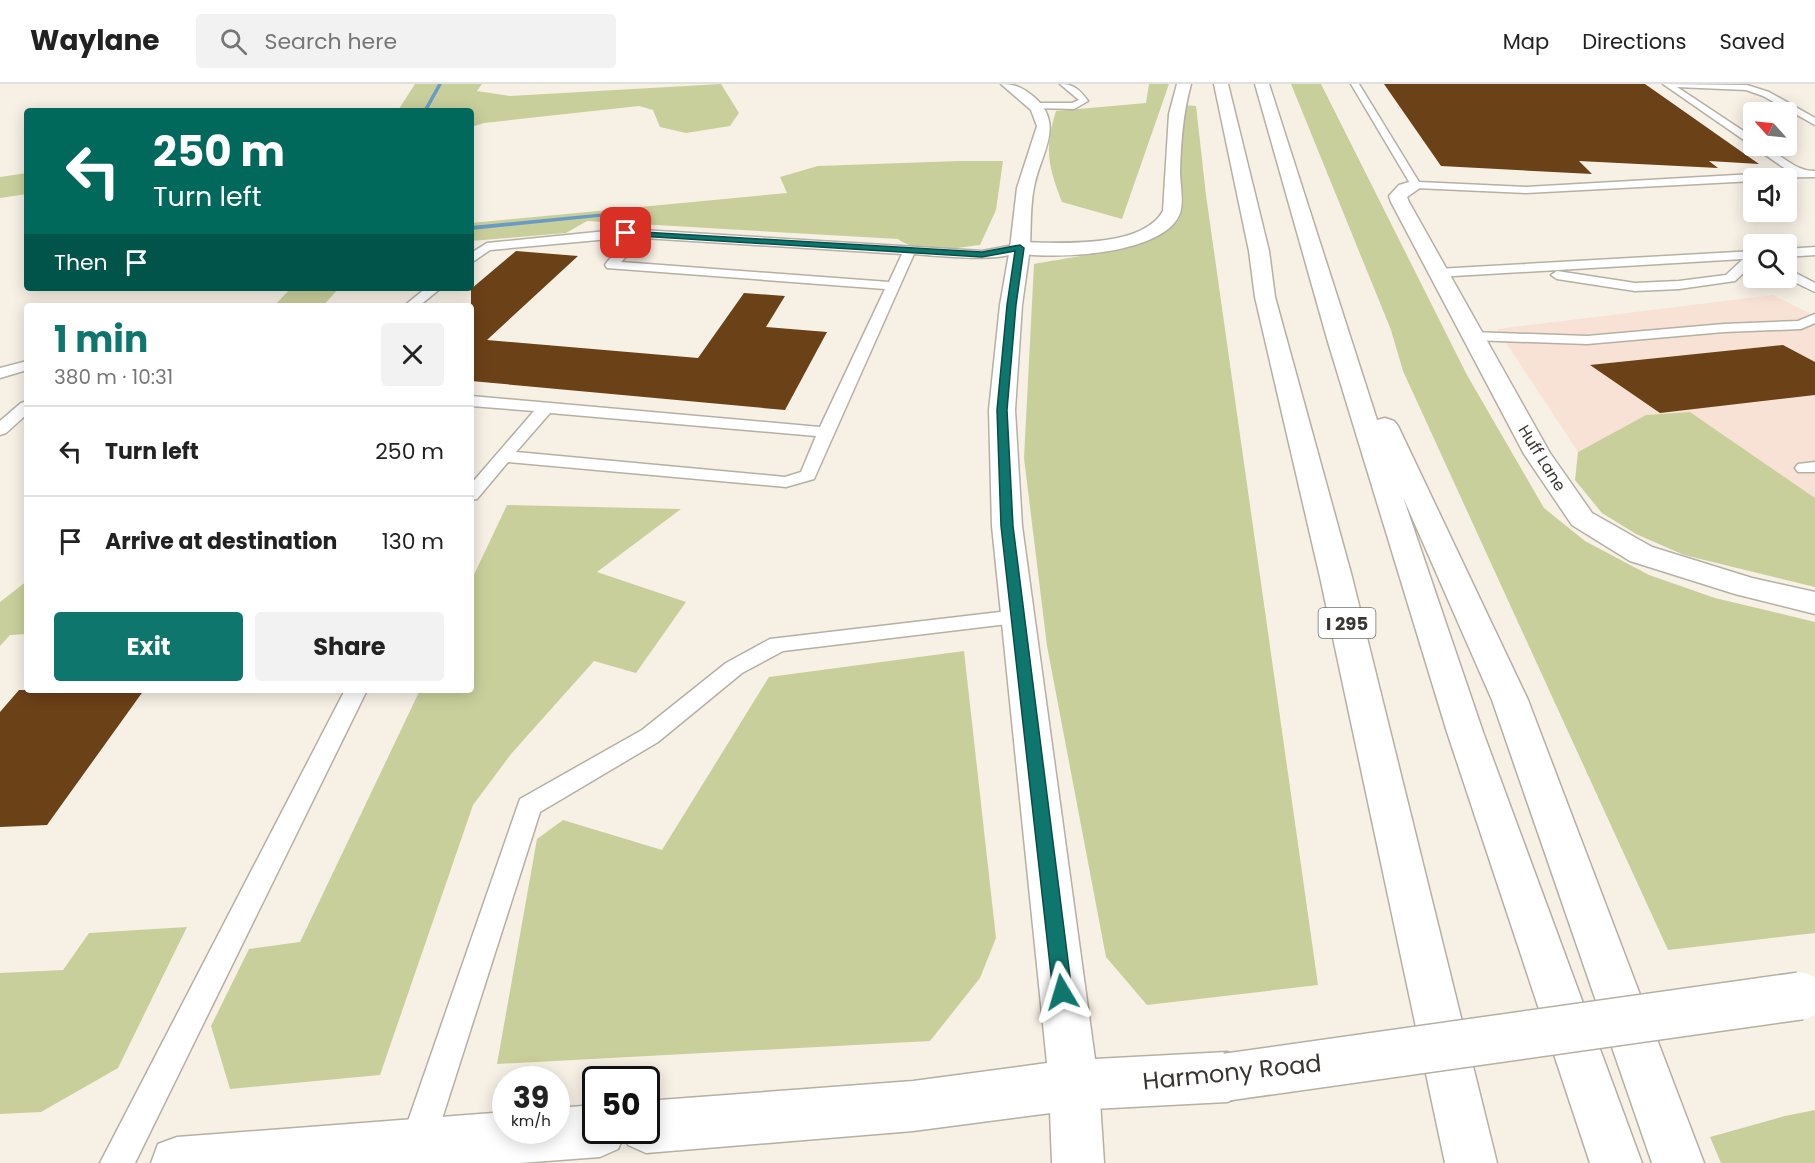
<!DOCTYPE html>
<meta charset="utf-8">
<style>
body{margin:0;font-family:Poppins,sans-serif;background:#f2f2f2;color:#222;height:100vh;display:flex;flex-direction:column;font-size:22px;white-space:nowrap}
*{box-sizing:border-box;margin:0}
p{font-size:20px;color:#767676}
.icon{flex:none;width:33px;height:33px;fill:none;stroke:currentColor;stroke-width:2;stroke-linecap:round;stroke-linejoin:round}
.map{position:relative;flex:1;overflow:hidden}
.side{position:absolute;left:24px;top:219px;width:450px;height:390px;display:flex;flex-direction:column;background:#fff;border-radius:6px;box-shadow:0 3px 15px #0003}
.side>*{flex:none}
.top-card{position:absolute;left:24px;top:24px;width:450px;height:183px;border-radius:6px;box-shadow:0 3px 15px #0003;background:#00695c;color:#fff;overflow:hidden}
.needle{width:39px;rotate:297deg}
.fabs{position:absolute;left:1743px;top:18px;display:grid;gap:12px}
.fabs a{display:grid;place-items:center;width:54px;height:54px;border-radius:6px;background:#fff;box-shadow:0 3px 15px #0003;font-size:30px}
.speed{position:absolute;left:492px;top:982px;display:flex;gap:12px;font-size:30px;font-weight:700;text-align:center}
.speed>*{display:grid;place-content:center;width:78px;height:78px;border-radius:50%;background:#fff;box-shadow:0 3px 15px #0003;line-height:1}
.speed small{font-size:15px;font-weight:400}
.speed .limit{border:3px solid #111;border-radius:9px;background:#fff;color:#111}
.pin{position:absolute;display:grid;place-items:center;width:51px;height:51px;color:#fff;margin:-26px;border-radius:12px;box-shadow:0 3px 9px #0006}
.me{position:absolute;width:66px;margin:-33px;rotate:353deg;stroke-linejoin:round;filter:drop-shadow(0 0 4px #0008)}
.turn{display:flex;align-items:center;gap:21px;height:126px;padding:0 30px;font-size:27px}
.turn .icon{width:78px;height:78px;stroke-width:2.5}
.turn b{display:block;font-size:42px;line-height:51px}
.then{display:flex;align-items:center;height:57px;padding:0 30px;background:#0003;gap:12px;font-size:22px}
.round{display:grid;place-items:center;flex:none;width:63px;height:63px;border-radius:6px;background:#f2f2f2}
.headline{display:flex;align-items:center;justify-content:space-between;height:102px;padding:0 30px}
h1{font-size:36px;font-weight:700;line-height:45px;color:#0f766e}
.action{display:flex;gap:12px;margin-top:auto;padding:12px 30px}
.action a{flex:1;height:69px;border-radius:6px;background:#0f766e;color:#fff;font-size:24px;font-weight:700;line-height:69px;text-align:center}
.action a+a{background:#f2f2f2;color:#222}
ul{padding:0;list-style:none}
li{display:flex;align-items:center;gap:18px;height:90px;padding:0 30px;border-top:2px solid #e0e0e0}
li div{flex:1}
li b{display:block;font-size:22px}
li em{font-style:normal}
header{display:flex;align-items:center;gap:36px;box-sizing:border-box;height:84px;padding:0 30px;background:#fff;border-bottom:2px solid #e0e0e0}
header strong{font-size:28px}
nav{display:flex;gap:33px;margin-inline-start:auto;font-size:21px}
.search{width:420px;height:54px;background:#f2f2f2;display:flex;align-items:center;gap:15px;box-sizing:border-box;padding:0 21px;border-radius:6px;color:#767676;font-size:22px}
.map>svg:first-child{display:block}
</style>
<header>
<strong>Waylane</strong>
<div class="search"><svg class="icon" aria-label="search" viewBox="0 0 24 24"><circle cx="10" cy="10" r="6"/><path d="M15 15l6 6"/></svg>Search here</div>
<nav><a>Map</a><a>Directions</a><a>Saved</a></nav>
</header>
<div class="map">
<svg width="1815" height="1079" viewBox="0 0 1815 1079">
<rect width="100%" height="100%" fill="#f7f0e5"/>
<path fill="#f8e2d5" d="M1773 211 1815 232V414L1690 328 1646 331 1578 368 1497 245Z"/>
<path fill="#c9cf9b" d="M415 0H482L477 7 510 12 721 0 739 29 730 42 686 49 660 43 653 26 639 22 484 39 471 43V27H388L399 25Z
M1149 0H1169L1122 135 1062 118C1048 82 1044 65 1056 27L1146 19Z
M1291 0H1321L1467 291 1544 424 1585 457 1649 491 1715 514 1815 538V849L1668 866 1403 287 1391 246Z
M1184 21 1196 22 1206 111 1318 901 1147 921 1106 873 1047 562 1024 374 1034 180C1064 174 1171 162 1180 132 1184 122 1179 90 1180 77 1180 58 1182 40 1184 21Z
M959 77H1003L996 126 980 161C955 164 919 171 898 155L587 137 566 149 471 157V139L787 109 780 93 818 82Z
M27 89V110L0 114V93Z
M291 204H339L323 222H274Z
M1690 328 1815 414V503L1684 471 1636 450 1602 429 1575 396 1578 368 1646 331Z
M507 421 681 425 597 488 686 518 636 589 594 577 511 670 473 721 380 991 230 1005 211 942 249 865 300 858 420 606H471V497Z
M27 497V550L10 551 0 562V518Z
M964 567 996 854 980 894 930 957 497 980 537 755 563 736 662 766 769 593Z
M187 843 118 984 41 1028 0 1030V889L63 886 89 849Z
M1815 1026V1079H1721L1710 1053 1785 1032Z"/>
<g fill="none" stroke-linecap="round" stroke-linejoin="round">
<path fill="#6a9cc3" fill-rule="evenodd" d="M438 0H442L427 27H423Z
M606 129 609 131 608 132 471 146V142Z"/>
</g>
<path fill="#6b4118" d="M1384 0H1645L1759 80 1709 77 1718 84 1579 77 1592 90 1441 82Z
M516 167 578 172 487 256 698 274 744 209 785 212 766 243 827 248 785 326 471 297V205Z
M1783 261 1815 278V311L1660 329 1590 281Z
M19 606H144L47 741 0 743V628Z"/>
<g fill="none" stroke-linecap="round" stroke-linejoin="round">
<g stroke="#b6afa4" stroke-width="3">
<path id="service" d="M1060 0C1074 0 1080 6 1088 17L1074 25 1034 24 1033 22 1037 19H1072L1079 16Z
M1351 0H1359L1419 98 1526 103 1790 88 1663 0 1747 1 1769 8 1815 34V41L1763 12 1746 6 1677 3 1754 54V62C1777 62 1791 88 1815 87V93L1754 94V97L1526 109 1416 104 1411 101Z
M626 145 982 167 1020 160 1026 164C1008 180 939 172 914 170L814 395 786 403 508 378 477 415 471 416V400L534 327 471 322V312L820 343 885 205 607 184 605 181 607 178 631 153 490 166 471 179V169L487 159ZM644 154 902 170 889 198 621 178ZM550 329 816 352 801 388 785 393 516 368Z
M1815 163V171L1786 173V165Z
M1754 167V179L1735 197 1679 205 1635 207 1557 195 1551 191 1557 187 1635 199 1679 197 1726 191 1743 175 1437 193 1431 189 1437 185Z
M1786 184 1815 199V208L1786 194Z
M426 204H441L419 222H404Z
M1815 230V239L1801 245 1724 248 1587 260 1472 256 1465 252 1472 248 1587 252 1724 240 1798 237Z
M27 277V286L0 294V284Z
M27 317V330L6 349 0 351V337L21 319Z
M1815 378V388H1798L1795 384 1798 380Z
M1017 526 1024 528 1027 533 1024 538 783 567 742 589 658 658 540 728 434 1060 429 1072 417 1077 405 1072 400 1060 520 715 642 646 726 579 770 555Z
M345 606H367L135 1079H100Z"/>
</g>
<g stroke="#b6afa4" stroke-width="3">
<path id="minor" d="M1416 96 1424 101 1407 113 1409 118 1550 369 1592 429 1652 463 1752 494 1815 508V530L1735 510 1630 477 1572 441 1524 370 1391 118 1389 112 1399 101Z"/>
</g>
<g stroke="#b6afa4" stroke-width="3">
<path id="tertiary" d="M1001 0C1016 0 1023 4 1034 13 1066 41 1040 70 1034 103 1030 123 1031 144 1030 164L1027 168H1013L1010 164 1017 104 1037 42 1031 26Z"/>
</g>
<g stroke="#b6afa4" stroke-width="3">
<path id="secondary" d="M1020 158 1027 160 1030 164 1022 221 1015 326 1022 442 1095 975 1227 968 1245 975 1252 993 1245 1011 1227 1018 1074 1026 913 1047 646 1069 628 1061 624 1052 618 1065 600 1073 520 1079H151L158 1060 177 1053 506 1028V1047H556V1024L596 1021V1047H646V1017L913 997 1047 979 992 442 989 326 1000 221 1010 164 1013 160Z"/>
</g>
<g stroke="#b6afa4" stroke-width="3">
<path id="motorway" d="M1177 0H1191C1183 29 1181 57 1180 87 1180 99 1184 117 1180 129 1166 171 1050 177 1013 168L1010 164 1013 160 1020 158C1058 159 1142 165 1163 127L1169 30Z
M1214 0H1228L1269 167 1275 213 1352 493 1497 1079H1445L1320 493 1255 213 1249 167Z
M1255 0H1269L1377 336 1385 334 1394 337 1398 342 1528 616 1704 1079H1652L1492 616 1403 413 1483 648 1642 1079H1590L1447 648 1328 258Z
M1074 976 1092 983 1099 1001 1104 1079H1052L1049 1001 1056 983Z"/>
</g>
<use href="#service" fill="#fff" fill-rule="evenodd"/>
<use href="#minor" fill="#fff" fill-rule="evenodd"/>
<use href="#tertiary" fill="#fff" fill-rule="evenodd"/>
<use href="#secondary" fill="#fff" fill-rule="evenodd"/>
<use href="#motorway" fill="#fff" fill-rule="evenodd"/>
<g stroke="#b6afa4" stroke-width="50" stroke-linecap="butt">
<path id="secondary-bridge" d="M1227 993 1800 912"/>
</g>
<use href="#secondary-bridge" stroke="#fff" stroke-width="47"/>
</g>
<path fill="#0f766e" stroke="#0a4d48" stroke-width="1.5" d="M626 147 982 168 1020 161 1024 164 1016 221 1007 326 1013 442 1072 908 1069 914 1062 917 1055 914 1053 908 1001 442 997 326 1007 221 1015 167 982 173 623 151 622 149Z"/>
<g text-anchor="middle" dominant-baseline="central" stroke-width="6" stroke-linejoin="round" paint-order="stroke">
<g font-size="16" fill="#393632" stroke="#fff">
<text transform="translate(1542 374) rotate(58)">Huff Lane</text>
</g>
<rect fill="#fff" stroke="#747270" stroke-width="1.5" x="1318.5" y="524" width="57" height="30" rx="4.5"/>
<g font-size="18" font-weight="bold" fill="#393632">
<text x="1347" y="539">I 295</text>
</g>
<g font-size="24" fill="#393632" stroke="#fff">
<text transform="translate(1232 988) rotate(-6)">Harmony Road</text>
</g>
</g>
</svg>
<div class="fabs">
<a><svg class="needle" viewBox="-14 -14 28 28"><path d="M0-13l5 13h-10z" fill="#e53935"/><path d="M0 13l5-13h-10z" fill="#767676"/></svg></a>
<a><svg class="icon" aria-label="sound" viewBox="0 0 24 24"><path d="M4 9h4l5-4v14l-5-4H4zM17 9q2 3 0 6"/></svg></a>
<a><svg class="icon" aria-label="search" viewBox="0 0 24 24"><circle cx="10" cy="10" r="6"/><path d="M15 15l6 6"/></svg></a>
</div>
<div class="speed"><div>39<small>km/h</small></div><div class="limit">50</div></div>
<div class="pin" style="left:626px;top:149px;background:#d93025"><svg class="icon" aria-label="arrive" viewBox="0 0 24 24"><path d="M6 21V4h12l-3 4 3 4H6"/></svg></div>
<svg class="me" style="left:1062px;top:908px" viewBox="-20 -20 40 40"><path d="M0-17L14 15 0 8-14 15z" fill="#0f766e" stroke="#fff" stroke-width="4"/></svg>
<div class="top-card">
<div class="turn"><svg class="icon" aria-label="left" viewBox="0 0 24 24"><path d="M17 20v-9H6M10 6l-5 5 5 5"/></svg><div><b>250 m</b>Turn left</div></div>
<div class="then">Then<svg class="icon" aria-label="arrive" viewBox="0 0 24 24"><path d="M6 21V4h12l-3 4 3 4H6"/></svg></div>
</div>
<section class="side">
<div class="headline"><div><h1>1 min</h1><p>380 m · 10:31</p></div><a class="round"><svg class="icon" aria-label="close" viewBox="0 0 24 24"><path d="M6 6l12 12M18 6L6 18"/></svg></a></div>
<ul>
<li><svg class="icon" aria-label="left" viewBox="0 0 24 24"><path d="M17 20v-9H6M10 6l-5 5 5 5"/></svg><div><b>Turn left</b></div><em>250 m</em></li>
<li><svg class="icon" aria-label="arrive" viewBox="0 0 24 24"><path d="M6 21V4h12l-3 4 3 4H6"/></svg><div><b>Arrive at destination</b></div><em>130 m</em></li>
</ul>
<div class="action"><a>Exit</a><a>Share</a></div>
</section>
</div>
